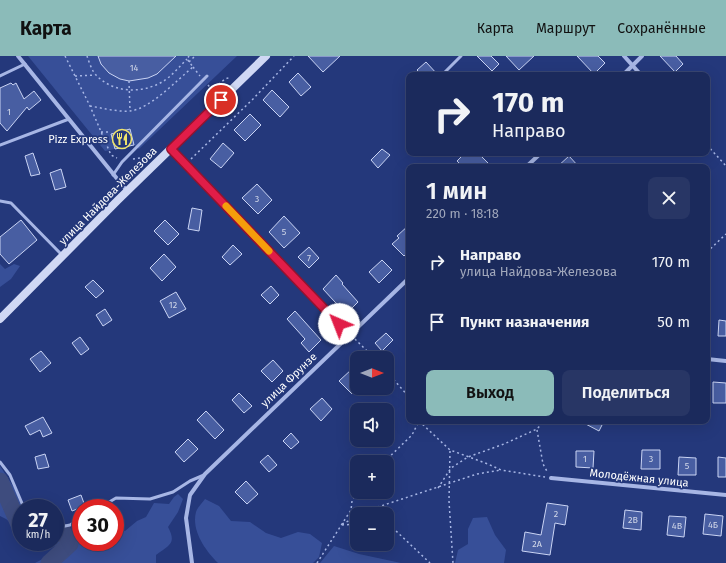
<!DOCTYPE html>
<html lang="ru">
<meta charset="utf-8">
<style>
body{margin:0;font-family:"Fira Sans",sans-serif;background:#283665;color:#f1f3f6;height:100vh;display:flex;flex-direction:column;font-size:15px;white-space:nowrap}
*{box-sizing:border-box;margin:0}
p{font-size:13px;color:#a0a7bb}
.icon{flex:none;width:22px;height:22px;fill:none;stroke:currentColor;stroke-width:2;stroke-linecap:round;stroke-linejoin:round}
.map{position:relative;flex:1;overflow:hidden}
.panel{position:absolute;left:406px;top:108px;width:304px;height:260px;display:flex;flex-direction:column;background:#1b2a5c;border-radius:8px;box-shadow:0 4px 16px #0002,0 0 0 1px #394672}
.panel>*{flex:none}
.banner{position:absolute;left:406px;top:16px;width:304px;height:84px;border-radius:8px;box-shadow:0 4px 16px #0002,0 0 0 1px #394672;background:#1b2a5c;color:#f1f3f6;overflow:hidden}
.needle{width:26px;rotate:90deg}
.buttons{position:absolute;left:350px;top:295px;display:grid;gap:8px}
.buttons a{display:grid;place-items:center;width:44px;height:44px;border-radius:8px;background:#1b2a5c;box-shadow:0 4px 16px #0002,0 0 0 1px #394672;font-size:20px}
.speed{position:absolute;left:12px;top:443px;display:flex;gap:8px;font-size:20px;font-weight:700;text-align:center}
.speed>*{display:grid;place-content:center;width:52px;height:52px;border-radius:50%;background:#1b2a5c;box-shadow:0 4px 16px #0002,0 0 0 1px #394672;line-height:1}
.speed small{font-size:10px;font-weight:400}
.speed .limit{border:6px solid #d22;background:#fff;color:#111}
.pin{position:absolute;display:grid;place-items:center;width:34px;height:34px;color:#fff;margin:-17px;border:2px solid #fff;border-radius:50%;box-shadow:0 1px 4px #0007}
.me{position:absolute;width:44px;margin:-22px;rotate:316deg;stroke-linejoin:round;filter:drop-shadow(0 0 3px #0008)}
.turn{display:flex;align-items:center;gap:14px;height:84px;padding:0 20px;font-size:18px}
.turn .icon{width:52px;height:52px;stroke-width:2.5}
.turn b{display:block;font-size:28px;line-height:34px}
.round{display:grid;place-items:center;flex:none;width:42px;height:42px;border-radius:8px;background:#283665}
.summary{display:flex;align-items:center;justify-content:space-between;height:68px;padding:0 20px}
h1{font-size:24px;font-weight:600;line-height:30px}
.button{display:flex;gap:8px;margin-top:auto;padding:8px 20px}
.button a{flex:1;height:46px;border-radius:8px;background:#8bbbb9;color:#111;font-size:16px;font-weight:600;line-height:46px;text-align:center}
.button a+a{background:#283665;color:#f1f3f6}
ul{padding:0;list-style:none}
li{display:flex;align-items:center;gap:12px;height:60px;padding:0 20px}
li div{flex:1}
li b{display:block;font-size:15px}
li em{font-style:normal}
header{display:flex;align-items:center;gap:24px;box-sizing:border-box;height:56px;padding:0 20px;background:#8bbbb9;color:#111}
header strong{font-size:19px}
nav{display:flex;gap:22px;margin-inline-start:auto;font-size:14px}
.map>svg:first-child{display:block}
</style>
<header>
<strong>Карта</strong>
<nav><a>Карта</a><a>Маршрут</a><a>Сохранённые</a></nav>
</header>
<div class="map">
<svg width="726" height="507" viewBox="0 0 726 507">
<rect width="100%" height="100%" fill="#24387b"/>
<path fill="#374f98" d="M28 0H237L139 93 134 89 130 73 111 78 115 93 105 95Z
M0 208 5 213 14 208 20 210 11 223 0 231Z
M0 410 27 452H21V476L6 463 0 460Z
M178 438 183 443 178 456 168 471C177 488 169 489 156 499V507H35L54 497 55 487 54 486H55V472L61 473 71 482 81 478V486H115V473L125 475 137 465 146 461 154 447 169 448 174 441Z
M205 443 219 450 231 465 250 466 266 477 281 482 298 476 310 478 322 487 319 501 313 507H218C206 495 191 475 196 456 197 452 202 447 205 443Z
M487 461 495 479 506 494 504 507H455L458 494 468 488V473L473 462Z
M334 490 359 498 401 507H320Z"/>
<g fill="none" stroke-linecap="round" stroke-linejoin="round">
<path stroke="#3e4c7e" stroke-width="17" d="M0 425 21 473
M49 507 70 488 63 476 55 475"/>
</g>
<path fill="#485ea2" stroke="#cad4f4" d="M98 0H176L157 18 148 22 129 25 120 23 109 17 101 8Z
M308 0H340L323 16Z
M477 0H491L499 8 492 15Z
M506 0H534L519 14Z
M577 0H598L605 7 594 18Z
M660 0H676L683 8 675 16Z
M426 6 438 19H422L417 14Z
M298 17 311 31 301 40 289 26Z
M11 27 13 29 16 27 24 43 34 35 41 44 29 54 27 51 7 75 0 67V32Z
M272 34 289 51 280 61 263 44Z
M250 58 261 69 245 85 234 74Z
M130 73 134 89 115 93 111 78Z
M223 87 234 97 221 112 210 103Z
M382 93 390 99 378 112 371 104Z
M33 97 40 118 31 120 25 100Z
M465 97H478L488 107 485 111H463L457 105Z
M569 100 579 111H557Z
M61 113 66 131 55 134 50 117Z
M257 128 272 144 258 158 242 142Z
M192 152 202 154 199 175 188 173Z
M284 160 300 177 284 192 269 176Z
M21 164 37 184 9 208 0 198V181Z
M165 164 179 178 168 189 154 175Z
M409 169V195L404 200 392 188 399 182 397 180Z
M233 189 242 198 230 209 222 201Z
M309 191 319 202 309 212 298 201Z
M164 198 176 211 162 225 150 212Z
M382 204 392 214 379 227 369 216Z
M336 219 343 227 342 228 358 246 346 258 323 233Z
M93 224 104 235 96 242 85 231Z
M271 230 279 239 270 248 261 239Z
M176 236 186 253 169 262 160 245Z
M105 253 112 264 103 270 96 259Z
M295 255 321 284 309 296 301 287 305 283 287 263Z
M719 264 726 265V280H718Z
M386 277 393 284 382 295 375 287Z
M80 281 89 293 81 299 72 287Z
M41 295 51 307 40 316 30 303Z
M273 304 283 315 272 326 261 315Z
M352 313 357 319V333L352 338 339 325Z
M713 326 726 327V347H713Z
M239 337 252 350 244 357 232 344Z
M322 342 332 353 321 365 310 353Z
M206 355 224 374 215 383 197 364Z
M43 361 52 377 43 381 40 374 30 379 25 370Z
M580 365H604L599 375Z
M291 377 299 386 291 393 283 385Z
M188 383 198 393 184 406 175 396Z
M642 394H660V413H641Z
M576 395H594L593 412 576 411Z
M45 398 49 411 38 413 35 401Z
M268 399 277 409 269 416 260 406Z
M679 401 696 402V419H678Z
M718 401 726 402V421H718Z
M246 425 258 438 247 448 235 436Z
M81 439 85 450 72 455 68 444Z
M547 447 568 450 565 469 555 467 550 499 522 495 525 476 541 479Z
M625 454 642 456 641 474 623 472Z
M705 458 723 460 721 480 703 478Z
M669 460 686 461 684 481 667 479Z"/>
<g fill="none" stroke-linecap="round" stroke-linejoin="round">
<path stroke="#a7b6e5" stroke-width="1.5" stroke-dasharray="2 3" stroke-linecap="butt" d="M65 0 90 50 111 99 117 102
M87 0C89 6 92 15 96 19 113 37 141 38 162 26 171 21 179 11 187 3
M189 6 195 0
M193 11 200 20
M75 20 95 19
M129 25 130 55
M208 29 212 34 225 23 231 21
M90 50C102 52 117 56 130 55 150 53 177 24 193 11L187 3 189 0
M101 76H111
M707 89 726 110
M133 103 146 101
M191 103 253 43 294 0
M707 196 726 178
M355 283 374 302
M387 316 409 341
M419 365 450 394 488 408 501 414 545 421
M537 374 543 408 548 417
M450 395 449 445 453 507
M384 406 412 379 419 365
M438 432 451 412 468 401 504 388 537 373 544 365
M364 458 378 451 477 418 501 414
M342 468 357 461
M342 469 357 468
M387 471 395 474 430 507
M317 507 351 454 352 445 357 435"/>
<path stroke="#a7b6e5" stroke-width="3" d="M442 19 461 0
M0 20 25 8
M0 89 69 63
M113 119 122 106 207 20
M0 145 11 147 62 199
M0 406 10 419 24 452
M99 452 116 442 150 443 173 436 190 425 204 419
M55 472 70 469 81 462"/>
<path stroke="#a7b6e5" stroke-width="4" d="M18 0 127 135
M624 0 641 19
M623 19 642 0
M171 93 349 278
M526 111 541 97
M707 303 726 305
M551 422 726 439
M192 507 186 462 190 439 205 418 409 222"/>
<path stroke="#d0d8f4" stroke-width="8" d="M0 263 118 144 266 0"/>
</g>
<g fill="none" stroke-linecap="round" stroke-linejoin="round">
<g stroke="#92132f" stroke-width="10">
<path id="route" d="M221 44 171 93 339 268"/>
</g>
<use href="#route" stroke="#e11d48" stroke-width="7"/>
<path stroke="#f59e0b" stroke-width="7" d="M226 150 269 195"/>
</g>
<defs>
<g id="restaurant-ring" transform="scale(1)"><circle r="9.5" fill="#24387b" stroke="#efe46b" stroke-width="1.5"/><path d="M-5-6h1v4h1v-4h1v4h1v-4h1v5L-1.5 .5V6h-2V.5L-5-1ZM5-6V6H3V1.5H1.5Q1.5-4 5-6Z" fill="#efe46b"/></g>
</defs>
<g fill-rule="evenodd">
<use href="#restaurant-ring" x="122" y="83"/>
</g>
<g text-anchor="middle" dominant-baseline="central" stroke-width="3.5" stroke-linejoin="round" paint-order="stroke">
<g font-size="9" fill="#d1d7e8">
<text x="134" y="12">14</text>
<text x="9" y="56">1</text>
<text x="257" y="143">3</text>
<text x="284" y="176">5</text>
<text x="309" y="202">7</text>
<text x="173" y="249">12</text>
<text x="585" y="403">1</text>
<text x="651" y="403">3</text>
<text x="687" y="410">5</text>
<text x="556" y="458">2</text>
<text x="633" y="464">2В</text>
<text x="713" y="469">4Б</text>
<text x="677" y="470">4В</text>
<text x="537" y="488">2А</text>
</g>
<g font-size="11" fill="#fff" stroke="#24387b" text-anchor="end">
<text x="108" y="83">Pizz Express</text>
</g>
<g font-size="11" fill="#fff" stroke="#24387b">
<text transform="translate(108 140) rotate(-45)">улица Найдова-Железова</text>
<text transform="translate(289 324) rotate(-44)">улица Фрунзе</text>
<text transform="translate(639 422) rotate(6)">Молодёжная улица</text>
</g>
</g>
</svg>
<div class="buttons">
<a><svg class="needle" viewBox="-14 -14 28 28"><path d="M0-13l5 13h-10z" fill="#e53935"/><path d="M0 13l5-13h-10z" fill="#a0a7bb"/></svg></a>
<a><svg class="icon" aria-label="sound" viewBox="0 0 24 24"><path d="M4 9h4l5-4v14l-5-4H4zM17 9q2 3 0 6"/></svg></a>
<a>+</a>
<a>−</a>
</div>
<div class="speed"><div>27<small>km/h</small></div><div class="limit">30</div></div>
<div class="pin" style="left:221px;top:44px;background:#d93025"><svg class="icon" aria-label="arrive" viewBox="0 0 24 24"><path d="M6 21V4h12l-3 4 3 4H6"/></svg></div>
<svg class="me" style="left:339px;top:268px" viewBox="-20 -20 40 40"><circle r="19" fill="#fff"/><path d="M0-13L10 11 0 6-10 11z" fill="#e11d48"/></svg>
<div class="banner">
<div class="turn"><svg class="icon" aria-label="right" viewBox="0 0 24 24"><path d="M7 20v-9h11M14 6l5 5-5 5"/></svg><div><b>170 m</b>Направо</div></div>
</div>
<section class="panel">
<div class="summary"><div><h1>1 мин</h1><p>220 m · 18:18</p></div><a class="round"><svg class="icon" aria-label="close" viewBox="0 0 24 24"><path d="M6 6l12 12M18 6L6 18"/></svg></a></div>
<ul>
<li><svg class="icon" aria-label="right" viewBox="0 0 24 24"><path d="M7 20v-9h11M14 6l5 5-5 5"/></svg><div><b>Направо</b><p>улица Найдова-Железова</p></div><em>170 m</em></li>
<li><svg class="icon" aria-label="arrive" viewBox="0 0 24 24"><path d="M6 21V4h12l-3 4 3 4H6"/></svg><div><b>Пункт назначения</b></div><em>50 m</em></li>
</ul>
<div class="button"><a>Выход</a><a>Поделиться</a></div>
</section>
</div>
